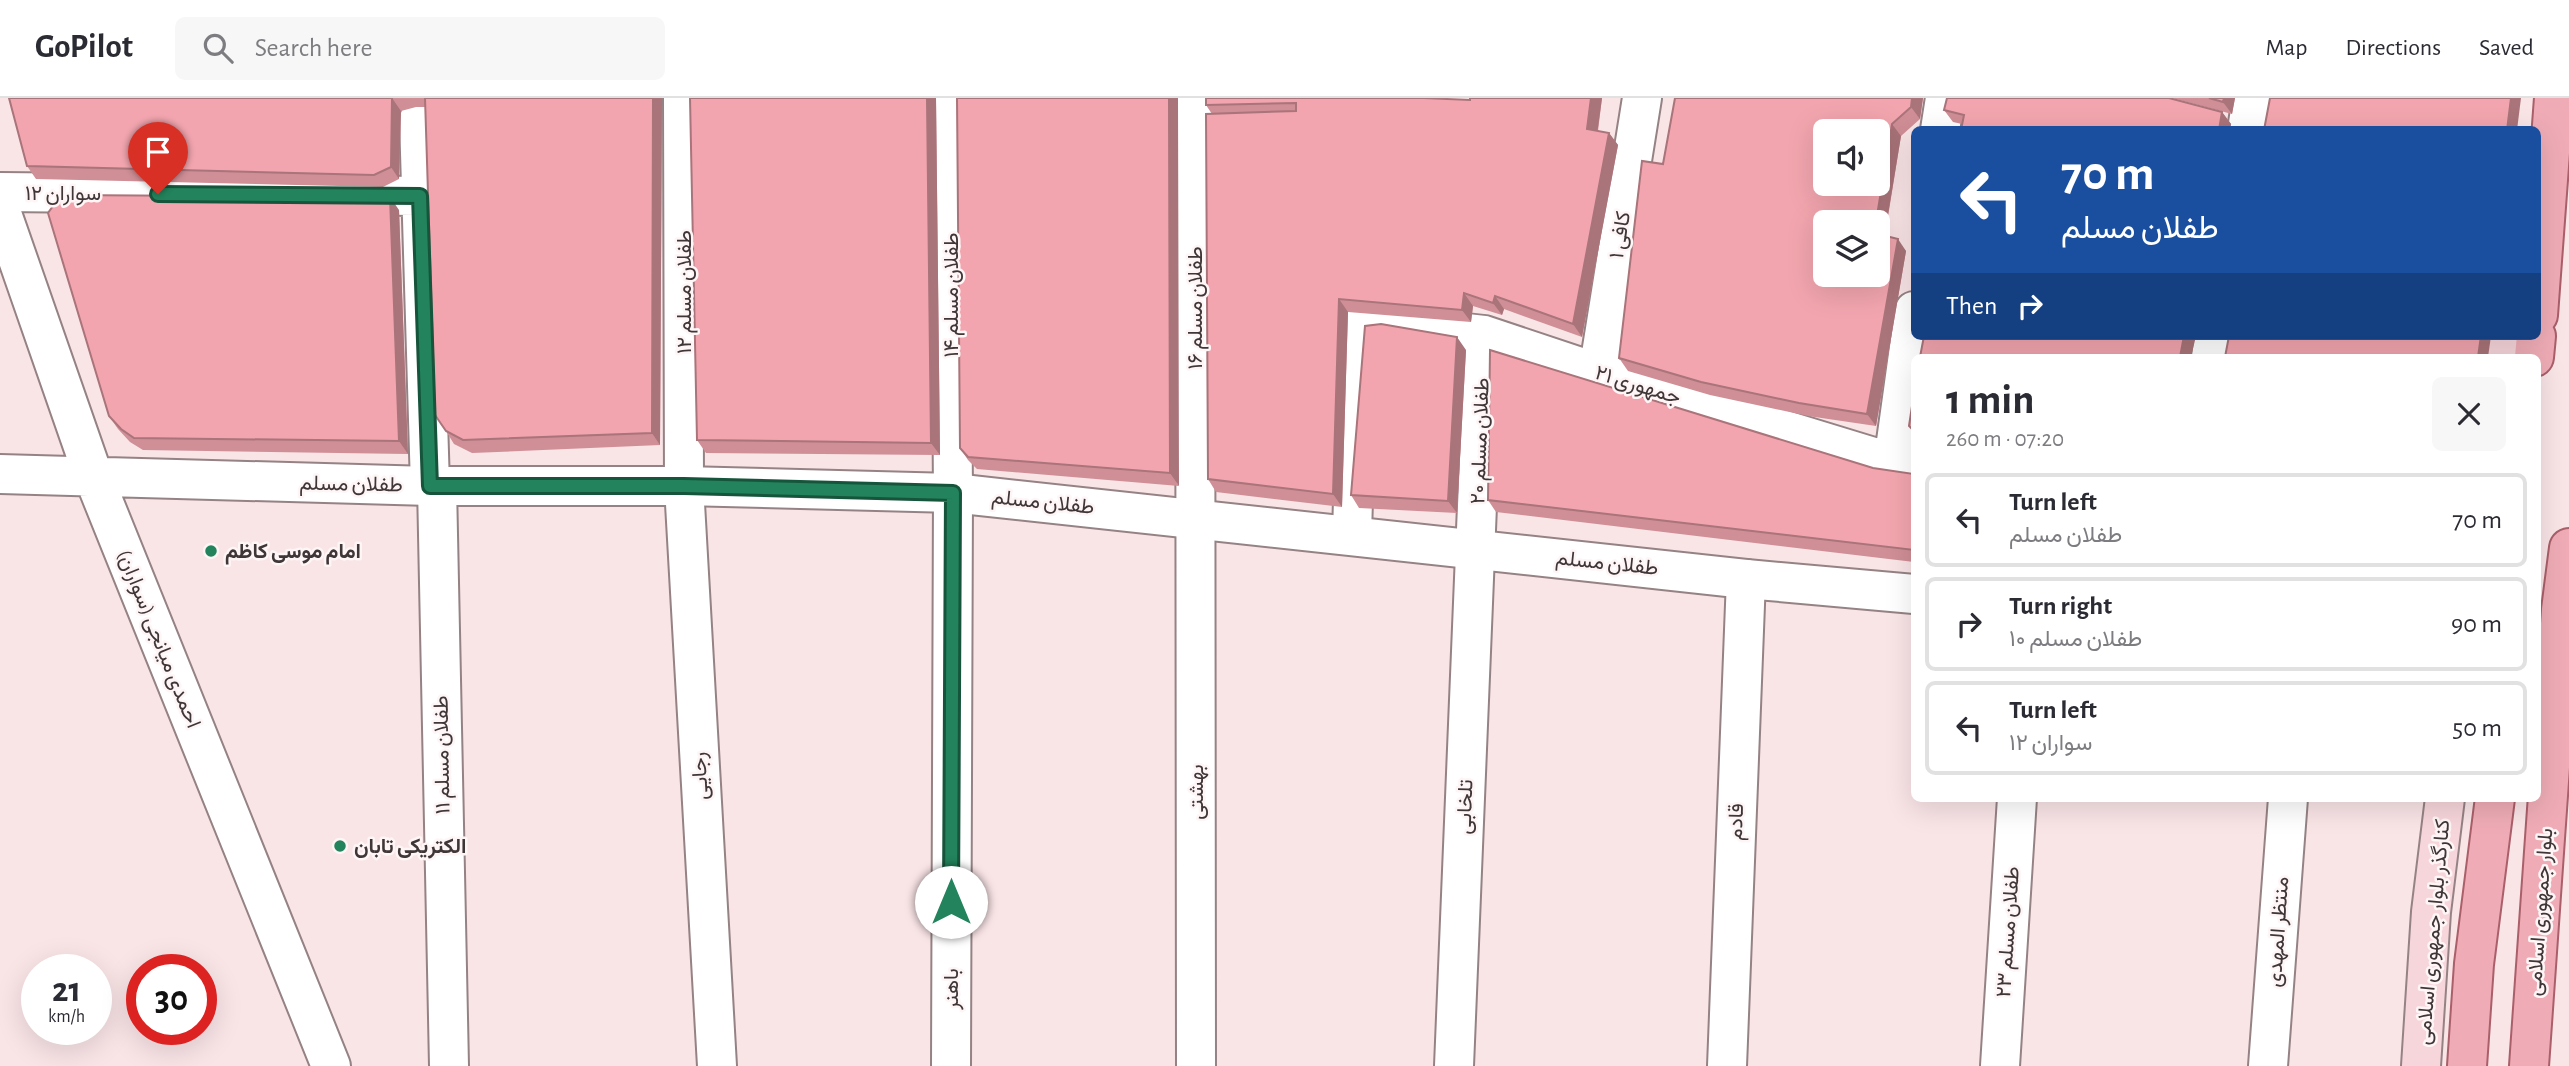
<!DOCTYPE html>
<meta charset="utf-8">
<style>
body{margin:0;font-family:"Alegreya Sans",Vazirmatn,sans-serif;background:#f7f7f7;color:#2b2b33;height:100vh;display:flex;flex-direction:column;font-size:26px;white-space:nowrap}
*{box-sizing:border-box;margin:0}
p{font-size:23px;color:#7c7c81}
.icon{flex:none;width:38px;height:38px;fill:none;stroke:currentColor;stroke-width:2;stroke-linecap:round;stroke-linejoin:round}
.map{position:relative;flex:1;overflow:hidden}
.drawer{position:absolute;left:1911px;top:256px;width:630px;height:448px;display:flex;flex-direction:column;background:#fff;border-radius:10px;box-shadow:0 7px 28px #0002}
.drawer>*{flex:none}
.top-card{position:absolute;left:1911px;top:28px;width:630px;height:214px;border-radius:10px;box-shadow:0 7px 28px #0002;background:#1a4fa0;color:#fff;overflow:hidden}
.fabs{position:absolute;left:1813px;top:21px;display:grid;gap:14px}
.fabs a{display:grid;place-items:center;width:77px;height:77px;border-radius:10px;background:#fff;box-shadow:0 7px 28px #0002;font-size:35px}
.speed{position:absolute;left:21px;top:856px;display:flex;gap:14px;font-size:35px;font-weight:700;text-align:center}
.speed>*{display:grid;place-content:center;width:91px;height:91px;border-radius:50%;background:#fff;box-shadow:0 7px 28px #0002;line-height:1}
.speed small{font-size:18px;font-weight:400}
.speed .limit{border:10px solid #d22;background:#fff;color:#111}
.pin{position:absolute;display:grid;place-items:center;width:60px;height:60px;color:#fff;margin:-72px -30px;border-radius:50% 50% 50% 0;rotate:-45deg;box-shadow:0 0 7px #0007}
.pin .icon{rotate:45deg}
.me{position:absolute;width:77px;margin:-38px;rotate:0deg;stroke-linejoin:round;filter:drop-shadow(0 0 5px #0008)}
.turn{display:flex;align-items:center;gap:24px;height:147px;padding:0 35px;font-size:32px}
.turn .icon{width:91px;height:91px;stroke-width:2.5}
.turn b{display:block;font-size:49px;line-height:60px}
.then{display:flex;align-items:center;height:66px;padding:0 35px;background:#0003;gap:14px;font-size:26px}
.round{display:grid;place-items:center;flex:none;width:74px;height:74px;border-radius:10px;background:#f7f7f7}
.overview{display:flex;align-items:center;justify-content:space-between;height:119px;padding:0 35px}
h1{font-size:42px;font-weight:700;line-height:52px}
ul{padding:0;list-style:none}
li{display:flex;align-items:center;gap:21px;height:94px;margin:0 14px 10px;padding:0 21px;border:4px solid #e1e1e2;border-radius:10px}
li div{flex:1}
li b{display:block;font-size:26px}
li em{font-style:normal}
header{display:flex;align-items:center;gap:42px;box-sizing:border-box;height:98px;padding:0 35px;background:#fff;border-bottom:2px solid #e1e1e2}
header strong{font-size:33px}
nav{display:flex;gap:38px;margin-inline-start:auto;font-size:24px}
.search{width:490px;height:63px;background:#f7f7f7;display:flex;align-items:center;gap:18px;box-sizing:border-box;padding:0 24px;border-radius:10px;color:#7c7c81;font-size:26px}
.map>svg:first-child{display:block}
</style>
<header>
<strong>GoPilot</strong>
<div class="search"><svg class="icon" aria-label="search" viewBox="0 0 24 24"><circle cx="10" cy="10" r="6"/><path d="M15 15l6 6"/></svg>Search here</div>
<nav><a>Map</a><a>Directions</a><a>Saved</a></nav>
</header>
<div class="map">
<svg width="2569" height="968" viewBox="0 0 2569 968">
<rect width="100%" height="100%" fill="#f9e4e6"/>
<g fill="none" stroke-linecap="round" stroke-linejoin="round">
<g stroke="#958284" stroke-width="42">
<path id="minor" d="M683 0 684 388 717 968
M950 0 953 395 951 968
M1195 0 1196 968
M419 21 430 388
M1940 32 1945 0
M2247 32 2252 0
M0 94 420 98
M2211 259 2214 238
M1598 275 1642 0
M1893 365 1914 213
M437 388 449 968
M1352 437 1358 223 1484 237 1598 275 1893 365 1914 367
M1454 968 1484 237
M1727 968 1746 481
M2000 968 2017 700
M2268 968 2288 700"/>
</g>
<g stroke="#958284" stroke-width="42">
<path id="tertiary" d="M0 110 94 380 331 968
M0 376 430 388H684L953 395 1746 481 1914 496"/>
</g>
<g stroke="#958284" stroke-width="42">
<path id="secondary" d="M2505 259 2510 238
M2421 968 2431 814 2445 700"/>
</g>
<g stroke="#aa5f6a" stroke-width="42">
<path id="primary" d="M2538 217 2554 0
M2534 259 2536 238
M2467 968 2474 866 2495 700
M2529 968 2561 512 2569 450"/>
</g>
<use href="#minor" stroke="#fff" stroke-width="38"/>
<use href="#tertiary" stroke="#fff" stroke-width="38"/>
<use href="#secondary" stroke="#f7d6db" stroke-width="38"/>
<use href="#primary" stroke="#efacb6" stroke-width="38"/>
</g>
<path fill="#d08e96" d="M9 0H662L660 347 472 355 454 346 446 333 426 9H416L401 13 399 81 383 89 36 81 27 68Z
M690 0H936L940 357 706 355 697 342Z
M957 0 1179 388 977 371 968 362 960 350Z
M1470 0H1602L1598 33 1609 35 1618 47 1582 239 1504 211 1502 217 1473 208 1471 224 1348 214 1342 409 1216 394 1208 381 1212 16 1206 7 1470 2Z
M1923 0 1920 21 1901 38 1885 137 1906 153 1876 328 1808 318 1710 297 1628 273 1619 260 1663 66Z
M2172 0H2235L2232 16Z
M1944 12 2222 14 2231 26 2230 32H1961L1962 26 1953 24Z
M399 112 408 356 143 352 130 344 118 331 109 318Z
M1466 252 1457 415 1359 410 1351 397Z
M1873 370 1914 376V464L1496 414 1488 402Z"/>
<path fill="#a9747a" d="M392 0 401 13 399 81 391 69Z
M653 0H662L660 347 652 335Z
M927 0H936L940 357 931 345Z
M1169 0H1178L1179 388 1170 375Z
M1591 0H1602L1596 44 1587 31Z
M1912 0H1923L1920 21 1911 9Z
M2224 0H2235L2232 16 2223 4Z
M2511 0H2521L2517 32H2507Z
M2222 14 2231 26 2230 32H2219Z
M1892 26 1901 38 1883 147 1878 139V124H1876Z
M1609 35 1618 47 1582 239 1573 226Z
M390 99 399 112 408 356 399 343Z
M1898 141 1906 153 1876 328 1867 316Z
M1464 195 1473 208 1471 224 1462 212Z
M1495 198 1504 211 1502 217 1493 205Z
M1339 201 1348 214 1342 409 1333 396Z
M2184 238H2196L2191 259H2180Z
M2481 238H2491L2488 259H2478Z
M1457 239 1466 252 1457 415 1448 403Z"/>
<path fill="#f2a5ae" stroke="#a9747a" stroke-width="2" fill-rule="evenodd" d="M9 0H392L391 69 374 77 27 68Z
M425 0H653L652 335 463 342 446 333 435 317Z
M690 0H927L931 345 697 342Z
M957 0H1169L1170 375 968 359 960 350Z
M1206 0H1424L1470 2V0H1591L1587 31 1609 35 1573 226 1495 198 1493 205 1464 195 1462 212 1339 201 1333 396 1208 381 1206 16 1296 13V5L1206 7Z
M1675 0H1912L1911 9 1892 26 1876 124H1825V177H1878V136L1898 141 1867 316 1799 305 1701 284 1619 260 1642 63 1663 66ZM1825 33H1878V86H1825Z
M1947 0H2169L2222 14 2219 32H1961L1964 17 1944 12Z
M2209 0H2224L2223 4Z
M2270 0H2511L2507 32H2264Z
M61 97 390 99 399 343 134 340 121 331 109 318 48 115Z
M1381 226 1457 239 1448 403 1351 397 1365 228Z
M1924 238H2184L2180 259H1920Z
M2229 238H2481L2478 259H2225Z
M1490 252 1873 370 1914 376V452L1488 402Z
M1914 295V333L1909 328Z"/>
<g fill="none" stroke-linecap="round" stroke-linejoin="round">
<g stroke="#16553c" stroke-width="18">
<path id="route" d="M158 96 420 98 430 388H684L953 395 951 804"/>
</g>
<use href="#route" stroke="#22835c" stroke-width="12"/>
</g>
<g fill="#22835c" stroke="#fef5f6" stroke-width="2.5">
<circle cx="211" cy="453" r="7"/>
<circle cx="340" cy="748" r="7"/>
</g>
<g text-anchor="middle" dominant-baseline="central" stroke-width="5" stroke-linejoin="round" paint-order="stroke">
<g font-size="21" fill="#3f3637" stroke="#fef5f6">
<text x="63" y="95">سواران ۱۲</text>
<text transform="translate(1620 137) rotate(-81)">کافی ۱</text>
<text transform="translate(684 194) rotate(-90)">طفلان مسلم ۱۲</text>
<text transform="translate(951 197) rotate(-90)">طفلان مسلم ۱۴</text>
<text transform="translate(1195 210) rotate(-90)">طفلان مسلم ۱۶</text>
<text transform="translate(1638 287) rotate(17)">جمهوری ۲۱</text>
<text transform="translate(1480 343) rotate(-88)">طفلان مسلم ۲۰</text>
<text transform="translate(351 386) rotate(1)">طفلان مسلم</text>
<text transform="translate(1043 404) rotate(6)">طفلان مسلم</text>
<text transform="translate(1607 465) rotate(6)">طفلان مسلم</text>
<text transform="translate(159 541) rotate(68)">احمدی میانجی (سواران)</text>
<text transform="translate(442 657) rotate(-91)">طفلان مسلم ۱۱</text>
<text transform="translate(700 678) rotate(-93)">رجایی</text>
<text transform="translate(1196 694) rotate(-90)">بهشتی</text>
<text transform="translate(1465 709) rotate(-88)">تلخابی</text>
<text transform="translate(1736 724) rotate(-88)">قادم</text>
<text transform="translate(2540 814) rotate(-86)">بلوار جمهوری اسلامی</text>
<text transform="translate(2008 834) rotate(-86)">طفلان مسلم ۲۳</text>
<text transform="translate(2278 834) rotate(-86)">منتظر المهدی</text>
<text transform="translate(2433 834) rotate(-85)">کنارگذر بلوار جمهوری اسلامی</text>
<text transform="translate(951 891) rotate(-90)">باهنر</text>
</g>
<g font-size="21" font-weight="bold" fill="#3f3637" stroke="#fef5f6" text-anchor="start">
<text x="225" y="453">امام موسی کاظم</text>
<text x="354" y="748">الکتریکی تابان</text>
</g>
</g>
</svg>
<div class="fabs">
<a><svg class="icon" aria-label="sound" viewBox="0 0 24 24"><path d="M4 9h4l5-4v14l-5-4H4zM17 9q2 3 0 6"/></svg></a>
<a><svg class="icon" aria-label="layers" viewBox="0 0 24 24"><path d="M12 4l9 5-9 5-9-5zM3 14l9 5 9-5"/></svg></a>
</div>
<div class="speed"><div>21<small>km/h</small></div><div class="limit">30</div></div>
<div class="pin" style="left:158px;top:96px;background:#d93025"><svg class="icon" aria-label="arrive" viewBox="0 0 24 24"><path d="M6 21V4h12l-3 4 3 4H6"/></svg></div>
<svg class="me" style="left:951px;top:804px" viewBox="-20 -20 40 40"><circle r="19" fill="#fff"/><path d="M0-13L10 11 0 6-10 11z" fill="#22835c"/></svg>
<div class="top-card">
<div class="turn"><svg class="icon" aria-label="left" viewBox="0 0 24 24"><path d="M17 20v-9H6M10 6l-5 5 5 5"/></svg><div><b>70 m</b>طفلان مسلم</div></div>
<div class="then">Then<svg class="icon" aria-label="right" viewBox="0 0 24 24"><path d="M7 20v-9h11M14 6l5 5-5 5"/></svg></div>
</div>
<section class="drawer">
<div class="overview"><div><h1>1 min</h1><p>260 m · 07:20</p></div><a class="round"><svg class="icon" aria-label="close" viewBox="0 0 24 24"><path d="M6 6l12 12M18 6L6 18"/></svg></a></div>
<ul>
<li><svg class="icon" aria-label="left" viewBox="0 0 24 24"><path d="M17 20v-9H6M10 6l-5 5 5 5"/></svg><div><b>Turn left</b><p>طفلان مسلم</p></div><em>70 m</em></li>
<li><svg class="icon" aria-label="right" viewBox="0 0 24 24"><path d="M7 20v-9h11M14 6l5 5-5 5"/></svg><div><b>Turn right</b><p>طفلان مسلم ۱۰</p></div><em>90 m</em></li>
<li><svg class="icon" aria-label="left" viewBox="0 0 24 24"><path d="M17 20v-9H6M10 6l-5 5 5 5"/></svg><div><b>Turn left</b><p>سواران ۱۲</p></div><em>50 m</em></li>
</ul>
</section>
</div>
